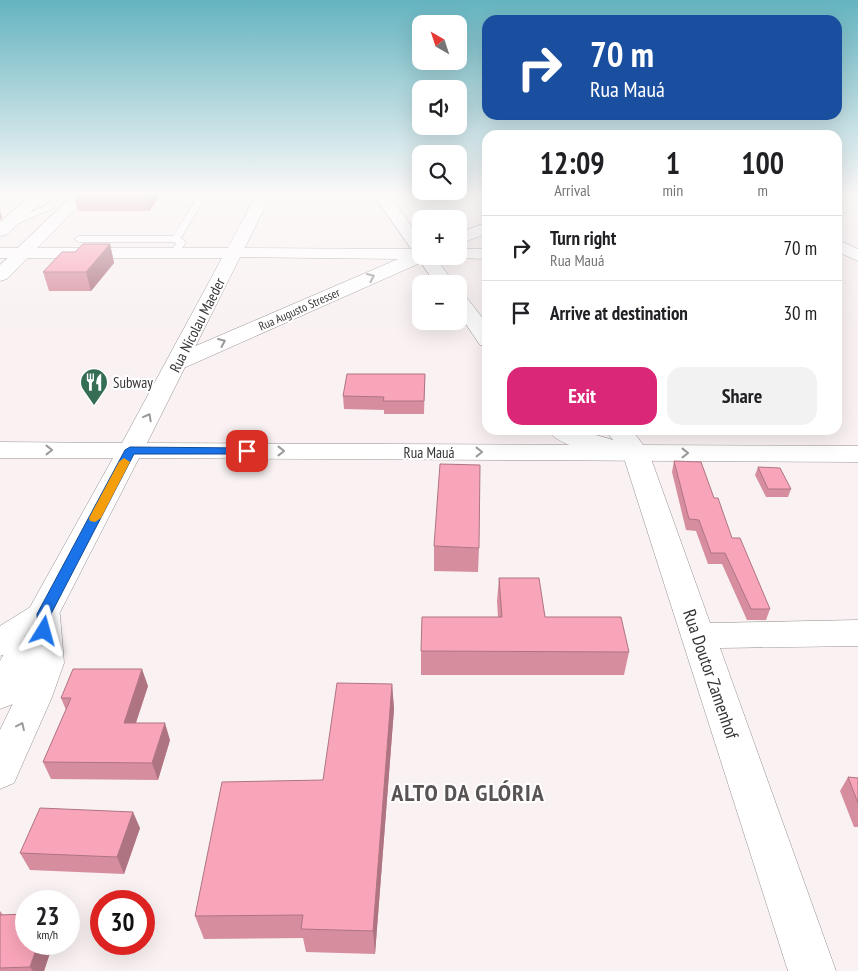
<!DOCTYPE html>
<meta charset="utf-8">
<style>
body{margin:0;font-family:"PT Sans Narrow",sans-serif;background:#f2f2f2;color:#202124;height:100vh;display:flex;flex-direction:column;font-size:19px;white-space:nowrap}
*{box-sizing:border-box;margin:0}
p{font-size:16px;color:#757577}
.icon{flex:none;width:28px;height:28px;fill:none;stroke:currentColor;stroke-width:2;stroke-linecap:round;stroke-linejoin:round}
.map{position:relative;flex:1;overflow:hidden}
.sheet{position:absolute;left:482px;top:130px;width:360px;height:305px;display:flex;flex-direction:column;background:#fff;border-radius:15px;box-shadow:0 5px 20px #0002}
.sheet>*{flex:none}
.banner{position:absolute;left:482px;top:15px;width:360px;height:105px;border-radius:15px;box-shadow:0 5px 20px #0002;background:#1a4fa0;color:#fff;overflow:hidden}
.needle{width:32px;rotate:321deg}
.controls{position:absolute;left:412px;top:15px;display:grid;gap:10px}
.controls a{display:grid;place-items:center;width:55px;height:55px;border-radius:10px;background:#fff;box-shadow:0 5px 20px #0002;font-size:25px}
.speed{position:absolute;left:15px;top:890px;display:flex;gap:10px;font-size:25px;font-weight:700;text-align:center}
.speed>*{display:grid;place-content:center;width:65px;height:65px;border-radius:50%;background:#fff;box-shadow:0 5px 20px #0002;line-height:1}
.speed small{font-size:12px;font-weight:400}
.speed .limit{border:8px solid #d22;background:#fff;color:#111}
.pin{position:absolute;display:grid;place-items:center;width:42px;height:42px;color:#fff;margin:-21px;border-radius:10px;box-shadow:0 2px 8px #0006}
.me{position:absolute;width:55px;margin:-28px;rotate:8deg;stroke-linejoin:round;filter:drop-shadow(0 0 4px #0008)}
.turn{display:flex;align-items:center;gap:18px;height:105px;padding:0 25px;font-size:22px}
.turn .icon{width:65px;height:65px;stroke-width:2.5}
.turn b{display:block;font-size:35px;line-height:42px}
.eta{display:flex;justify-content:space-evenly;align-items:center;height:85px;text-align:center}
.eta b{font-size:30px;font-weight:700;line-height:35px}
.button{display:flex;gap:10px;margin-top:auto;padding:10px 25px}
.button a{flex:1;height:58px;border-radius:15px;background:#db2777;color:#fff;font-size:20px;font-weight:700;line-height:58px;text-align:center}
.button a+a{background:#f2f2f2;color:#202124}
ul{padding:0;list-style:none}
li{display:flex;align-items:center;gap:15px;height:65px;padding:0 25px;border-top:1px solid #e0e0e0}
li div{flex:1}
li b{display:block;font-size:19px}
li em{font-style:normal}
.map>svg:first-child{display:block}
</style>
<div class="map">
<svg width="858" height="971" viewBox="0 0 858 971">
<rect width="100%" height="100%" fill="#f9f1f2"/>
<g fill="none" stroke-linecap="round" stroke-linejoin="round">
<g stroke="#979091" stroke-width="1">
<path id="lane" d="M200 193H208L181 238 186 242 178 255H172L170 253 176 243 174 242H79L74 239 79 236H173Z
M51 203 55 206 54 208 12 226 9 227 5 224Z"/>
</g>
<g stroke="#979091" stroke-width="1">
<path id="street" d="M372 193H387L421 239V256H434L455 284H436Z
M459 295 466 297 488 325V346L480 345 459 314Z
M547 430H579L613 440 609 435V430H635V434L649 453 710 623 858 620V646L720 648 836 971H788L624 458C603 454 560 448 547 430Z
M44 603 56 606 60 615 64 663 52 697 14 783 0 789V730L16 697 28 663V642L12 652 0 656V626L32 606Z"/>
</g>
<g stroke="#979091" stroke-width="1">
<path id="secondary" d="M35 193H51L6 235 0 236V222Z
M75 193H91L7 279 0 281V265Z
M488 222V233L459 244V233Z
M838 240 858 249V261L838 252Z
M234 248 415 249 421 250V256H430L427 260 186 367 178 369 170 367 167 362 170 357 398 259 228 257 225 253 228 249Z
M459 249H488V259L453 258 452 256H459Z"/>
</g>
<g stroke="#979091" stroke-width="1">
<path id="primary" d="M257 193H272L147 443 858 446V462L139 458 13 704 0 709V661L113 458H0V442L122 443 222 258H0V248H228Z"/>
</g>
<use href="#lane" fill="#fff" fill-rule="evenodd"/>
<use href="#street" fill="#fff" fill-rule="evenodd"/>
<use href="#secondary" fill="#fff" fill-rule="evenodd"/>
<use href="#primary" fill="#fff" fill-rule="evenodd"/>
</g>
<path fill="#d68e9f" d="M73 193H162L149 211H78Z
M110 244 114 263 91 291H49L43 272 75 252Z
M425 374 424 414H384V410L344 409 343 396Z
M674 461 714 498 732 538 770 609 766 620H747L722 564H708L696 531 686 530 672 472Z
M758 467 791 489 788 497H766L755 475Z
M434 546 479 548 478 572 434 571Z
M499 578 545 617 629 652 624 675H421V651L498 617 497 601Z
M392 684 394 709 375 954 306 952 303 938 204 939 195 916 323 780Z
M148 686 136 723 170 740 158 780 51 779 43 762 66 710 61 698Z
M848 777 858 778V827H854L840 791Z
M140 828 124 874 30 870 20 853Z
M0 911 26 944H53L44 971H0Z"/>
<path fill="#ae7482" d="M145 193H162L149 211Z
M0 210 2 218 0 220Z
M110 244 114 263 91 291 86 272Z
M142 669 148 686 130 740 124 723Z
M392 684 394 709 375 954 373 931Z
M165 723 170 740 158 780 152 763Z
M133 812 140 828 124 874 117 857Z
M38 944H53L44 971H33L30 967Z"/>
<path fill="#f9a5b9" stroke="#ae7482" d="M83 244H110L86 272H43L62 252H75Z
M347 374H425L424 401H383L384 397 343 396Z
M674 461 701 462 714 498H718L732 538H740L770 609H751L725 553H711L699 520 689 519Z
M440 464 480 465 479 548 434 546Z
M758 467 780 468 791 489H768Z
M499 578H539L545 617H621L629 652 421 651 422 617H502Z
M73 669H142L124 723H165L152 763 43 762 71 698H61Z
M337 683 392 684 373 931 301 929 303 915 195 916 222 782 323 780Z
M848 777 858 778V803Z
M40 808 133 812 117 857 20 853Z
M26 914V944H38L30 967 0 968V915Z"/>
<defs><path id="oneway-chevron" d="M-2-3.5L2.5 0L-2 3.5" fill="none" stroke-width="1.6" stroke-linecap="round" stroke-linejoin="round" transform="scale(1.25)"/></defs>
<g stroke="#9b9a9a">
<use href="#oneway-chevron" transform="translate(371 277) rotate(-24)"/>
<use href="#oneway-chevron" transform="translate(222 342) rotate(-24)"/>
<use href="#oneway-chevron" transform="translate(148 417) rotate(-62)"/>
<use href="#oneway-chevron" transform="translate(49 450)"/>
<use href="#oneway-chevron" transform="translate(281 451)"/>
<use href="#oneway-chevron" transform="translate(479 452)"/>
<use href="#oneway-chevron" transform="translate(685 453)"/>
<use href="#oneway-chevron" transform="translate(21 726) rotate(-65)"/>
</g>
<linearGradient id="sky" x2="0" y2="1"><stop stop-color="#64b4c0"/><stop offset="0.59" stop-color="#fcf9f9"/><stop offset="1" stop-color="#fcf9f9" stop-opacity="0"/></linearGradient>
<rect width="858" height="329" fill="url(#sky)"/>
<path fill="#1a73e8" stroke="#114b97" d="M130 447 247 448 252 451 247 454H134L51 614V631L49 634 44 636 40 634 38 631 37 614 125 450Z"/>
<path fill="#f59e0b" d="M124 458 130 462 101 518 95 522 90 521 89 518 119 462Z"/>
<defs>
<g id="restaurant-pin" transform="scale(1.4375)"><path d="M0 17L-7.5 6A9.5 9.5 0 1 1 7.5 6Z" fill="#366e55" stroke="#fff"/><path d="M-5-6h1v4h1v-4h1v4h1v-4h1v5L-1.5 .5V6h-2V.5L-5-1ZM5-6V6H3V1.5H1.5Q1.5-4 5-6Z" fill="#fff"/></g>
</defs>
<g fill-rule="evenodd">
<use href="#restaurant-pin" x="94" y="382"/>
</g>
<g text-anchor="middle" dominant-baseline="central" stroke-width="4" stroke-linejoin="round" paint-order="stroke">
<g font-size="12" fill="#373435" stroke="#fff">
<text transform="translate(299 309) rotate(-24)">Rua Augusto Stresser</text>
</g>
<g font-size="15" fill="#373435" stroke="#fff">
<text transform="translate(197 325) rotate(-63)">Rua Nicolau Maeder</text>
<text x="429" y="452">Rua Mauá</text>
</g>
<g font-size="15" fill="#373435" stroke="#fff" text-anchor="start">
<text x="113" y="382">Subway</text>
</g>
<g font-size="18" fill="#373435" stroke="#fff">
<text transform="translate(711 674) rotate(71)">Rua Doutor Zamenhof</text>
</g>
<g font-size="24" font-weight="bold" letter-spacing="1" fill="#595354" stroke="#fff">
<text x="468" y="792">ALTO DA GLÓRIA</text>
</g>
</g>
</svg>
<div class="controls">
<a><svg class="needle" viewBox="-14 -14 28 28"><path d="M0-13l5 13h-10z" fill="#e53935"/><path d="M0 13l5-13h-10z" fill="#757577"/></svg></a>
<a><svg class="icon" aria-label="sound" viewBox="0 0 24 24"><path d="M4 9h4l5-4v14l-5-4H4zM17 9q2 3 0 6"/></svg></a>
<a><svg class="icon" aria-label="search" viewBox="0 0 24 24"><circle cx="10" cy="10" r="6"/><path d="M15 15l6 6"/></svg></a>
<a>+</a>
<a>−</a>
</div>
<div class="speed"><div>23<small>km/h</small></div><div class="limit">30</div></div>
<div class="pin" style="left:247px;top:451px;background:#d93025"><svg class="icon" aria-label="arrive" viewBox="0 0 24 24"><path d="M6 21V4h12l-3 4 3 4H6"/></svg></div>
<svg class="me" style="left:44px;top:631px" viewBox="-20 -20 40 40"><path d="M0-17L14 15 0 8-14 15z" fill="#1a73e8" stroke="#fff" stroke-width="4"/></svg>
<div class="banner">
<div class="turn"><svg class="icon" aria-label="right" viewBox="0 0 24 24"><path d="M7 20v-9h11M14 6l5 5-5 5"/></svg><div><b>70 m</b>Rua Mauá</div></div>
</div>
<section class="sheet">
<div class="eta">
<div><b>12:09</b><p>Arrival</p></div>
<div><b>1</b><p>min</p></div>
<div><b>100</b><p>m</p></div>
</div>
<ul>
<li><svg class="icon" aria-label="right" viewBox="0 0 24 24"><path d="M7 20v-9h11M14 6l5 5-5 5"/></svg><div><b>Turn right</b><p>Rua Mauá</p></div><em>70 m</em></li>
<li><svg class="icon" aria-label="arrive" viewBox="0 0 24 24"><path d="M6 21V4h12l-3 4 3 4H6"/></svg><div><b>Arrive at destination</b></div><em>30 m</em></li>
</ul>
<div class="button"><a>Exit</a><a>Share</a></div>
</section>
</div>
